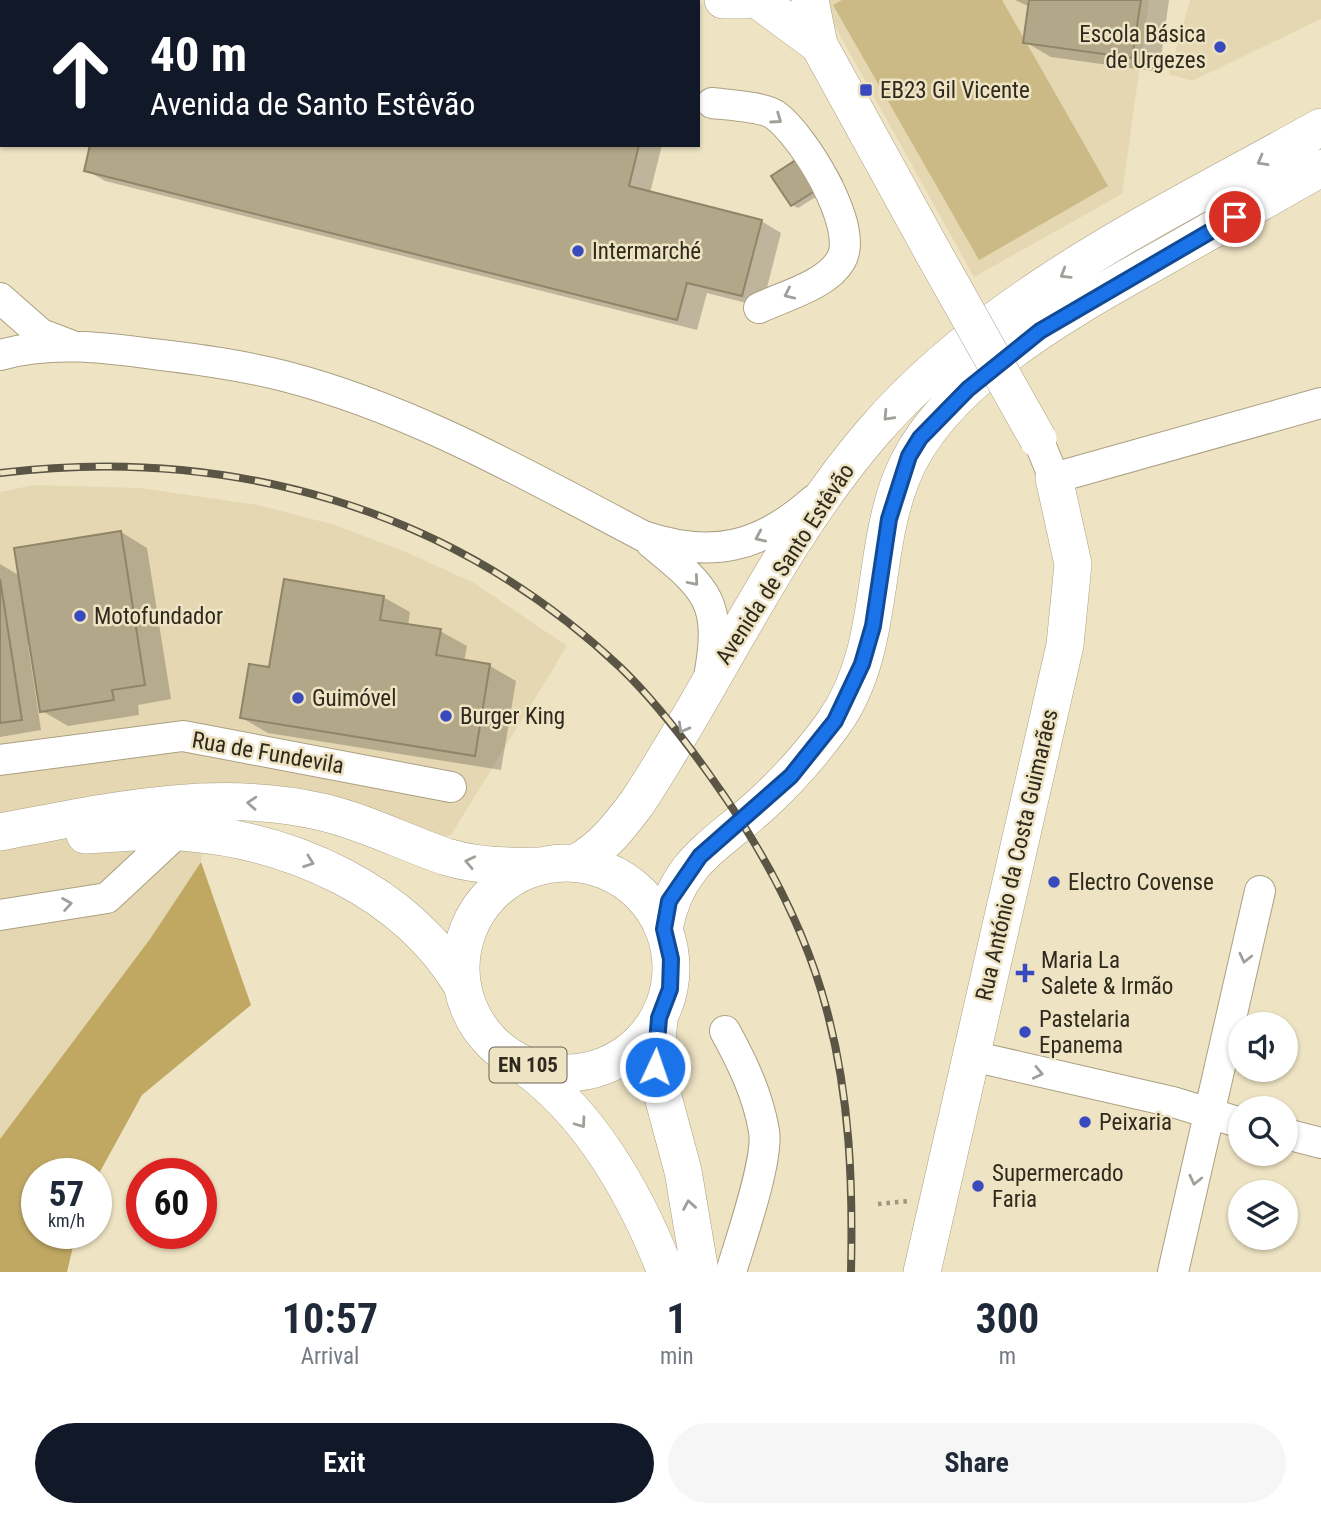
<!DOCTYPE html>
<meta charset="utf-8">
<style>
body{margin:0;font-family:"Roboto Condensed",sans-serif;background:#f6f6f7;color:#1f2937;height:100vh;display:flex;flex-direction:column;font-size:26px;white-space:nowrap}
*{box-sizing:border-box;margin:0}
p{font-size:23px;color:#747a83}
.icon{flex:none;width:38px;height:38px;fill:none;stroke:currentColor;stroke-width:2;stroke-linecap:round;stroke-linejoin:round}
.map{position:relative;height:1272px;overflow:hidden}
.details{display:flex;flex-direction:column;background:#fff;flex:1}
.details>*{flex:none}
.hud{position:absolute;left:0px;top:0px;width:700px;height:147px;box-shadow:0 2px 5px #0004;background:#111827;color:#fff;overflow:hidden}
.fabs{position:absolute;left:1228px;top:1012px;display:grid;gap:14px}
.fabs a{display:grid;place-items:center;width:70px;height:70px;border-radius:50%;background:#fff;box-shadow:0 2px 5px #0004;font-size:35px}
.speed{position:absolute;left:21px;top:1158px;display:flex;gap:14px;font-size:35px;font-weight:700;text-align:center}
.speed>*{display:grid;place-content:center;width:91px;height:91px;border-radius:50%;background:#fff;box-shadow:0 2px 5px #0004;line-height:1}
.speed small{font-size:18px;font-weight:400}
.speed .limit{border:10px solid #d22;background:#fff;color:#111}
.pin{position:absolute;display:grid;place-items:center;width:60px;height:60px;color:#fff;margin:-30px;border:4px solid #fff;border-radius:50%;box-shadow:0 2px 7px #0007}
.me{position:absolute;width:77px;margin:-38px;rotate:3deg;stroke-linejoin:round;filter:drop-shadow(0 0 5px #0008)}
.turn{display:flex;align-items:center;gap:24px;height:147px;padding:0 35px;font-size:32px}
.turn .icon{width:91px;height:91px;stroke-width:2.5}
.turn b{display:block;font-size:49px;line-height:60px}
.eta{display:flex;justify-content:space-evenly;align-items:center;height:119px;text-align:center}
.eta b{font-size:42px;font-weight:700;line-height:49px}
.button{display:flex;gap:14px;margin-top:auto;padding:14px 35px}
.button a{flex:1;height:80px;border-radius:42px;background:#111827;color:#fff;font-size:28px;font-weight:700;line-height:80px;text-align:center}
.button a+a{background:#f6f6f7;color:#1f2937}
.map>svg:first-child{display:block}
</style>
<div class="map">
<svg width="1321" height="1272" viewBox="0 0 1321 1272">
<rect width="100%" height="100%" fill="#eee3c3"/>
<path fill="#e4d7b1" d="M825 0H1149L1122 194 974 277 826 10Z
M1190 0H1321V19L1192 81 1169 74Z
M34 485 140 488 258 505 335 525 408 553 474 583 567 646 451 835 436 839 220 789 207 825 201 862 150 939 0 1139V492Z"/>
<path fill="#cbb986" d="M842 0H1002L1108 186 979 260 833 5Z"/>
<path fill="#c0a863" d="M201 862 251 1005 142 1095 96 1179V1174H37V1234H76L67 1272H0V1139L150 939Z"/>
<path fill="#0003" d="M1015 0H1169L1159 72 1051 57 1025 42 1030 7Z
M92 145H662L650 193 761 221 781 233 762 307 707 293 697 330 105 181 86 170Z
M819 147 825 151 843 180 798 208 792 205Z
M121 532 147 548 171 699 138 705 139 715 68 726 42 711 31 644 28 645 41 730 0 737V564L20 576Z
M383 597 410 612 408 626 440 631 467 646 464 662 490 666 516 681 501 770 268 733 242 718 271 669Z"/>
<path fill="#b2a789" stroke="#908568" stroke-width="2" d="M127 0H247L254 2H127Z
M1029 0H1141L1132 58 1023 43Z
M90 145H639L629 186 762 220 742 296 687 283 677 320 84 171Z
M819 145 839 176 791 206 771 176Z
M121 531 145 685 112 690 114 700 40 712 14 548Z
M0 579 22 720 0 723Z
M284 579 384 596 380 620 441 629 436 655 490 664 475 756 240 718 249 664 269 667Z"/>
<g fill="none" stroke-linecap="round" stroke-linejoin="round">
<g stroke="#aba082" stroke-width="32">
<path id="minor" d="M712 103C728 105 764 107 775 115 803 135 860 227 841 260 827 285 784 296 759 308
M0 298 41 334 70 345
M0 355C50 341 103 347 153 354 197 359 241 365 284 376 412 409 527 475 643 536 711 559 760 548 814 500
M1038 439 1054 478 1321 403
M651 543C707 589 723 601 709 677
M0 760 183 736 451 787
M0 915 107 898 179 831
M725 1031C742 1062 758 1095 764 1131 769 1159 740 1242 731 1272
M972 1056 1173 1102 1241 1123
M1286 1134 1321 1143
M1173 1272 1260 891"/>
</g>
<g stroke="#aba082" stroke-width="38">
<path id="major" d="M723 0H746
M758 0 819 45
M810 0 819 45 935 256
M0 832C106 812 214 787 322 812 365 822 405 843 447 857 476 866 506 867 537 866
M85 835C117 834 150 829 182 832 290 840 406 890 463 987
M576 863C603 848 619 827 637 803 718 681 777 543 873 432 992 294 1164 215 1321 127
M461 968a105 105 0 1 1 210 0a105 105 0 1 1-210 0Z
M664 929C676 861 718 845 763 803 789 779 812 753 833 724 885 652 870 559 901 479 940 377 1081 304 1173 252 1223 224 1272 196 1321 168
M659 1018 655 1067 683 1171 700 1272
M524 1066C591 1115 636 1195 666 1272
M922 1272 1065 645 1073 564 1054 478"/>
</g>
<path stroke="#9e967e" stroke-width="4.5" stroke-dasharray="3.5 5" stroke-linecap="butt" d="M878 1204 909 1201"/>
<use href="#minor" stroke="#fff" stroke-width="30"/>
<use href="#major" stroke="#fff" stroke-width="37"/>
<g stroke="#5a5544" stroke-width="8">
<path id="rail" d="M0 473C229 445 452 508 621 668 655 701 684 739 711 777 762 848 805 927 827 1011 850 1098 853 1183 851 1272"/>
</g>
<use href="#rail" stroke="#eee3c3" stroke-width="5" stroke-dasharray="16" stroke-linecap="butt"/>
<g stroke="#aba082" stroke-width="38" stroke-linecap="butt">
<path id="major-bridge" d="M935 256 1038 439"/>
</g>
<use href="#major-bridge" stroke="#fff" stroke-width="37"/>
</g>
<defs><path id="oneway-chevron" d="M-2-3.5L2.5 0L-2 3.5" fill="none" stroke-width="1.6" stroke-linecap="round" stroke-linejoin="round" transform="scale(1.75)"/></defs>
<g stroke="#a19f9a">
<use href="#oneway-chevron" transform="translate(777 119) rotate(35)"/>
<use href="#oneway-chevron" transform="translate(1262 161) rotate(151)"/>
<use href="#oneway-chevron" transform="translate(1065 274) rotate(149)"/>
<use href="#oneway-chevron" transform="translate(789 294) rotate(155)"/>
<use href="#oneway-chevron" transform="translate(888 416) rotate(133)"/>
<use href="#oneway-chevron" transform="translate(760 537) rotate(156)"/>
<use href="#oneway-chevron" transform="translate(694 581) rotate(49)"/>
<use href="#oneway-chevron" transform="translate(683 728) rotate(119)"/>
<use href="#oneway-chevron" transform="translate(252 803) rotate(-176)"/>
<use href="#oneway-chevron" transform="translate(309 862) rotate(20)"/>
<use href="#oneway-chevron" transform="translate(470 862) rotate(-168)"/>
<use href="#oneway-chevron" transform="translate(67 904) rotate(-9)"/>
<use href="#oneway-chevron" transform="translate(1245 958) rotate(103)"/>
<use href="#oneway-chevron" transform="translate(1038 1073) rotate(12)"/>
<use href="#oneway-chevron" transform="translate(581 1123) rotate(54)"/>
<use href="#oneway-chevron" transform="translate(1195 1180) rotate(103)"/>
<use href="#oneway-chevron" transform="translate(689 1205) rotate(-100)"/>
</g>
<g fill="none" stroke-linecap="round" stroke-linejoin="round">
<g stroke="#114b97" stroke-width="18">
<path id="route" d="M655 1067 659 1018 670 989 671 959 664 929 669 901 700 856 791 776 835 721 862 664 873 626 889 519 909 456 920 438 968 389 1040 331 1235 217"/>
</g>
<use href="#route" stroke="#1a73e8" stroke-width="12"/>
</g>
<g fill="#384abd" stroke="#eee3c3" stroke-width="2.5">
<circle cx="1220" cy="47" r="7"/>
<rect x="859" y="83" width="14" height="14" rx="3.5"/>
<circle cx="578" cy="251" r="7"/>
<circle cx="80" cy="616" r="7"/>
<circle cx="298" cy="698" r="7"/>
<circle cx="446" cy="716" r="7"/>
<circle cx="1054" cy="882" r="7"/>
<path d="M1021.5 962.5h7v7h7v7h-7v7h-7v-7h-7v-7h7z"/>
<circle cx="1025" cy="1032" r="7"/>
<circle cx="1085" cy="1122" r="7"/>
<circle cx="978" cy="1186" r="7"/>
</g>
<g text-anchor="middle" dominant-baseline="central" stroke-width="5" stroke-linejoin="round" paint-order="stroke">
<rect fill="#eee3c3" stroke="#686250" stroke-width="2" x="489.5" y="1047.5" width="77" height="35" rx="5"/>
<g font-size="21" font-weight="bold" fill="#2e2a1e">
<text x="528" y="1065">EN 105</text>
</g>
<g font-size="23" fill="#2e2a1e" stroke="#eee3c3" text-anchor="start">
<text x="1206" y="34" text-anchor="end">Escola Básica<tspan x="1206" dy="26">de Urgezes</tspan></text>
<text x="880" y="90">EB23 Gil Vicente</text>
<text x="592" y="251">Intermarché</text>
<text x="94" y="616">Motofundador</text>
<text x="312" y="698">Guimóvel</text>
<text x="460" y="716">Burger King</text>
<text x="1068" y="882">Electro Covense</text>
<text x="1041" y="960">Maria La<tspan x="1041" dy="26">Salete &amp; Irmão</tspan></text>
<text x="1039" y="1019">Pastelaria<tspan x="1039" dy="26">Epanema</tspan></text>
<text x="1099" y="1122">Peixaria</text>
<text x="992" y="1173">Supermercado<tspan x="992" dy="26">Faria</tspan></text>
</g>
<g font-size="23" fill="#2e2a1e" stroke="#eee3c3">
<text transform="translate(785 564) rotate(-57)">Avenida de Santo Estêvão</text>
<text transform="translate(268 753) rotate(10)">Rua de Fundevila</text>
<text transform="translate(1017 855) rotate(-77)">Rua António da Costa Guimarães</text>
</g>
</g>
</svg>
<div class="fabs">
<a><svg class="icon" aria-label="sound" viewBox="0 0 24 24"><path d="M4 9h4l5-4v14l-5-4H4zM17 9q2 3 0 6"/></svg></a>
<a><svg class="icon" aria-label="search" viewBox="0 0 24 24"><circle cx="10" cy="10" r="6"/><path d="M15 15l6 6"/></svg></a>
<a><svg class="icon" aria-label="layers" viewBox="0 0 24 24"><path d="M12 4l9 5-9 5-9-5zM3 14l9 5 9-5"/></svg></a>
</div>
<div class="speed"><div>57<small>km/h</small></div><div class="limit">60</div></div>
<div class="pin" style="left:1235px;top:217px;background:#d93025"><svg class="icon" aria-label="arrive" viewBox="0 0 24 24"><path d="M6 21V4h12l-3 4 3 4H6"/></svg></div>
<svg class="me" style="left:655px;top:1067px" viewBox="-20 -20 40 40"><circle r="17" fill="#1a73e8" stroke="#fff" stroke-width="3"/><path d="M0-11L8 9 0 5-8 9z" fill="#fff"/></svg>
<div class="hud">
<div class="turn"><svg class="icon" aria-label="ahead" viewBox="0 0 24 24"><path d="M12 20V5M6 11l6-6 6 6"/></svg><div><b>40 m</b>Avenida de Santo Estêvão</div></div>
</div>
</div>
<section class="details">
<div class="eta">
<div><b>10:57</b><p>Arrival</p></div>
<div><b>1</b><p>min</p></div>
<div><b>300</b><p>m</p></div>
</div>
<div class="button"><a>Exit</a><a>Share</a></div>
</section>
